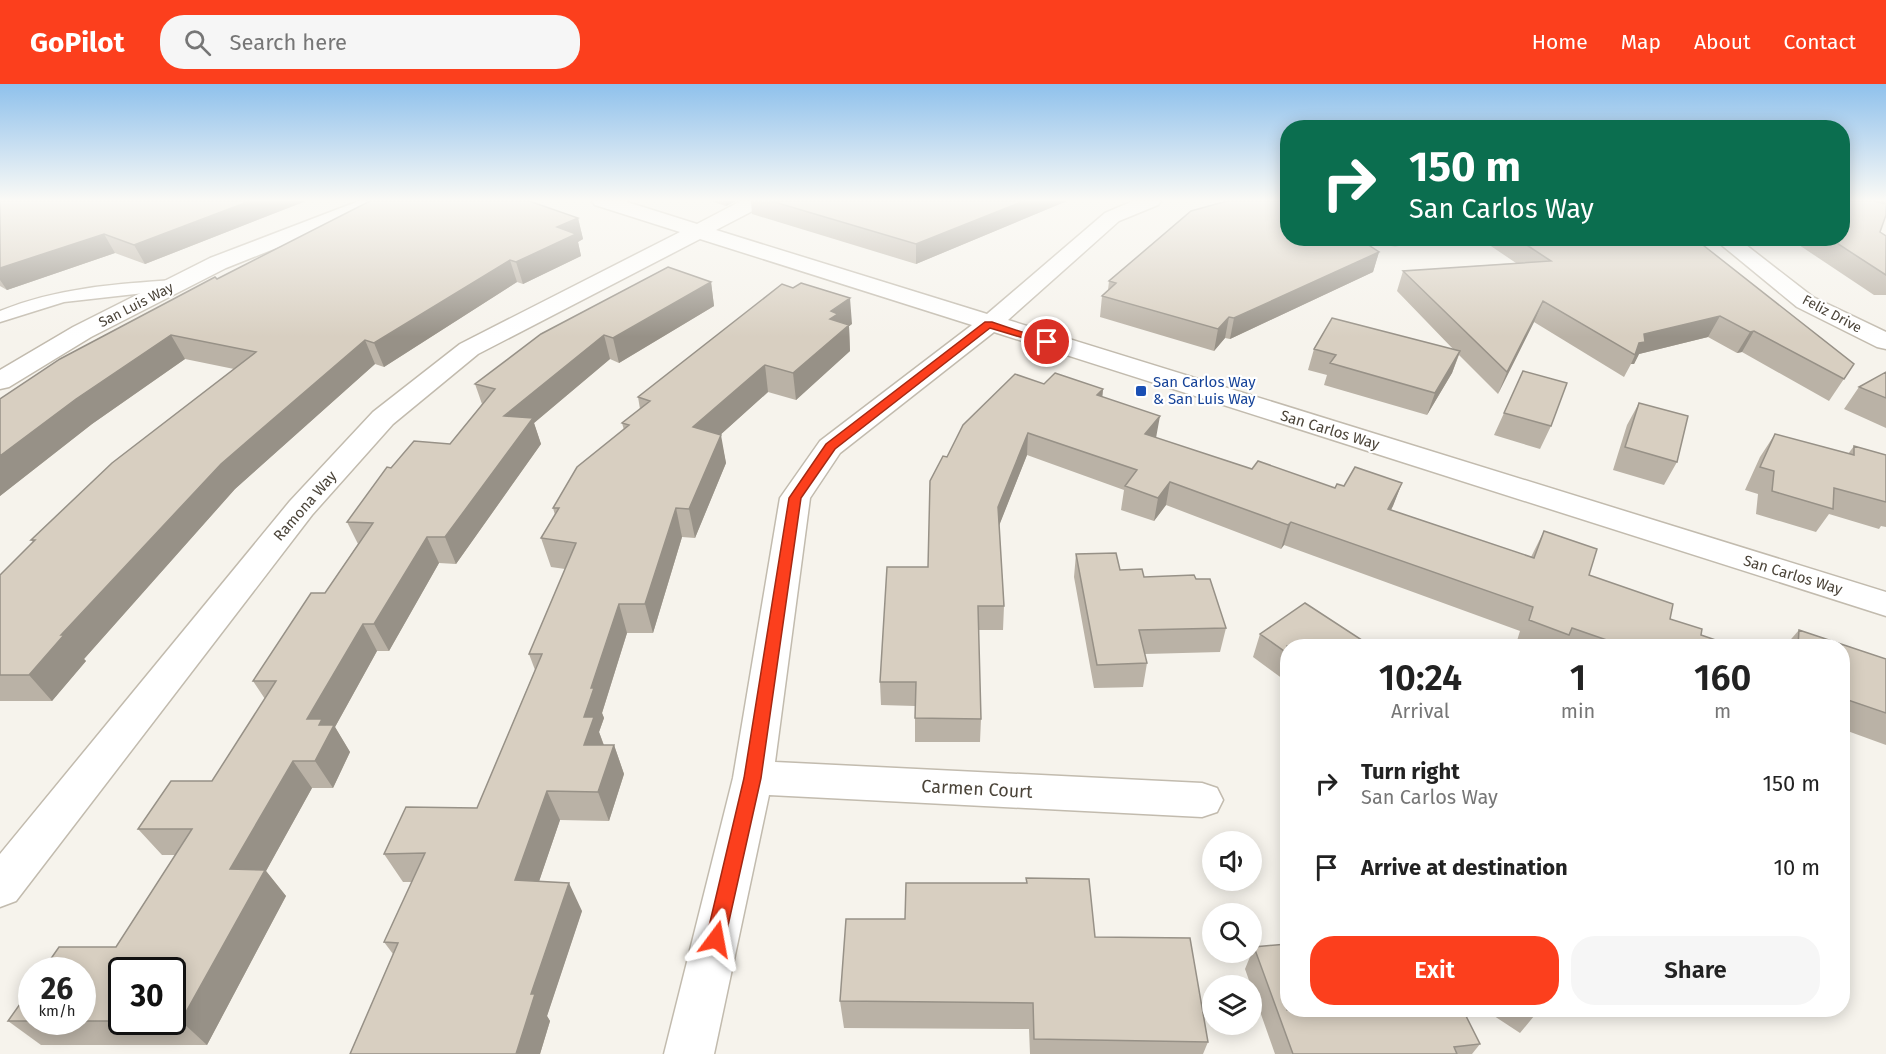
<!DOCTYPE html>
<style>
body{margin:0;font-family:"Fira Sans",sans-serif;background:#f6f6f6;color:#222;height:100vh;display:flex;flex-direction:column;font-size:22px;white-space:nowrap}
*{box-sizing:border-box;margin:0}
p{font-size:20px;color:#767676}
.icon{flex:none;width:33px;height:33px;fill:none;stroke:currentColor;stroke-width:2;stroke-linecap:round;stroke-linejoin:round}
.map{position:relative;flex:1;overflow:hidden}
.panel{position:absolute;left:1280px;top:555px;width:570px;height:378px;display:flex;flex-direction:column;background:#fff;border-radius:24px;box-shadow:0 3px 15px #0003}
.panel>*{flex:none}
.guide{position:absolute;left:1280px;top:36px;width:570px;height:126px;border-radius:24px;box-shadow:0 3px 15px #0003;background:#0b6e4f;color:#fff;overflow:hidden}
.buttons{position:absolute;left:1202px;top:747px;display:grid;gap:12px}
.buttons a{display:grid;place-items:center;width:60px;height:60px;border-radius:50%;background:#fff;box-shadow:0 3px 15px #0003;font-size:30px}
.speed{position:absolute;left:18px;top:873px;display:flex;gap:12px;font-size:30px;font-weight:700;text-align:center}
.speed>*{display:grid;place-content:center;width:78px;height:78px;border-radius:50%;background:#fff;box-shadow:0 3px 15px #0003;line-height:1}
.speed small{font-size:15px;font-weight:400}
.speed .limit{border:3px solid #111;border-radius:9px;background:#fff;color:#111}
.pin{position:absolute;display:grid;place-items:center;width:51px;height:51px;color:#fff;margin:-26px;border:3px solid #fff;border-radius:50%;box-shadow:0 2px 6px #0007}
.me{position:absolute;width:66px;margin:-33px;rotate:13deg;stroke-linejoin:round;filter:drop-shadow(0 0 4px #0008)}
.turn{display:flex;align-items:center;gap:21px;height:126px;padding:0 30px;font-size:27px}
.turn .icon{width:78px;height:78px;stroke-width:2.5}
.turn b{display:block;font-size:42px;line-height:51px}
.eta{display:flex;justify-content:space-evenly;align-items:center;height:102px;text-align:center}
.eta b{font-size:36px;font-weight:600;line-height:42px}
.cta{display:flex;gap:12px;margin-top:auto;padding:12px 30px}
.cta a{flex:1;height:69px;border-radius:24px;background:#fc3f1d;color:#fff;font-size:24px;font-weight:600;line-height:69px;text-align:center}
.cta a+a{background:#f6f6f6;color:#222}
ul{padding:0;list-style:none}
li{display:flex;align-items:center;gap:18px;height:84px;padding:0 30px}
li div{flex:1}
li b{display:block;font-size:22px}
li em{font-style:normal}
header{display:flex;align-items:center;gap:36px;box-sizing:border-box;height:84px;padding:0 30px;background:#fc3f1d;color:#fff}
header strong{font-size:28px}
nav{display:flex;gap:33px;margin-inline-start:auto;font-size:21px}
.search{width:420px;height:54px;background:#f6f6f6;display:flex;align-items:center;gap:15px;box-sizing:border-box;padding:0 21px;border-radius:24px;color:#767676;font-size:22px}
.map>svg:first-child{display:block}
</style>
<header>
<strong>GoPilot</strong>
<div class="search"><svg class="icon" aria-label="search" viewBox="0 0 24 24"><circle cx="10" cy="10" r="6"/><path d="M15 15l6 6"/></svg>Search here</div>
<nav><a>Home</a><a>Map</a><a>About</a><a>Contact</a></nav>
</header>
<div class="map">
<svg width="1886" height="970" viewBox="0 0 1886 970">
<rect width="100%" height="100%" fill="#f6f3ec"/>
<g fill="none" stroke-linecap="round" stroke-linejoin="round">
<g stroke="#c2bbae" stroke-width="3">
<path id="lane" d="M174 196 182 201 180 205 64 218 0 238V227C56 204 115 200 174 196Z"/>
</g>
<g stroke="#c2bbae" stroke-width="3">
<path id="street" d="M359 117H388L385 121 226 184 91 253 9 303 0 305V286L73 243 210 174Z
M592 117H624L697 140 741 117H767L764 121 716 146 987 230 1105 129 1133 117H1161L1158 121 1119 137 1008 236 1886 508V532L994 248 840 369 810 414 775 678 1202 699 1217 704 1223 716 1217 728 1202 733 769 711 714 970H664L733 694 780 414 820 357 972 241 700 155 478 270 393 340 312 431 16 817 0 823V770L290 417 373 328 460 260 680 148 595 121Z
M1713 154H1737L1813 213 1886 248V265L1877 263 1797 223Z
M1384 155V154L1406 155 1403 160 1395 161 1387 160Z"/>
</g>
<use href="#lane" fill="#fff" fill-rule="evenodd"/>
<use href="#street" fill="#fff" fill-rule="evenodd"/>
</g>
<path fill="#bab2a6" d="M0 117H306L145 180 115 169 7 206 0 202Z
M710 117H736L726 122Z
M751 117H1067L916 180 752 130Z
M1842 117H1886L1880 148 1886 152V211H1874L1796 159 1797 154H1842Z
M578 134 583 155 578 158 581 172 523 200 517 198 384 283 375 280 235 405 84 575 86 577 52 617H0V491L33 458 31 456 234 285 185 275 92 340 0 412V315L217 195Z
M1479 154H1694L1854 280 1829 317 1742 268 1737 269 1708 253 1639 270 1634 280H1631L1624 293 1534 238 1498 310 1459 271 1452 289 1427 331 1324 301 1327 291 1308 286 1314 265 1454 266 1397 207 1403 187 1516 179Z
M1379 168 1373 188 1230 255 1225 254 1214 267 1100 233 1102 212 1108 206 1109 197Z
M711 198 714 222 619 279 610 275 534 339 541 360 456 480 439 479 389 567H377L335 643 350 668 333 704H312L266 787 286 812 207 961H41L8 937 32 903V938H82V886L116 863 175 771H162L138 745 212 697 265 615 253 597 325 509 358 460 347 438 391 384 450 360 482 320 475 300Z
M852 240 849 242 850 267 796 316 768 308 720 351 726 379 695 454 682 453 653 549H627L602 629 604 634 599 648 604 661H614L624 690 609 737 560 736 539 797 582 827 547 932 550 937 540 970H350L393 870 384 858 412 798H403L384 770 477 724 535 586 529 570 565 485 551 483 541 454 555 431 553 424 624 346 622 339 640 325 638 313Z
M1886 288V344L1844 325 1859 303Z
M1044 300 1103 305 1102 313 1156 354 1252 385 1335 404 1402 399 1391 426 1531 473 1544 447 1589 491 1701 551 1733 562H1523L1516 560 1520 547 1284 461 1281 465 1166 421 1154 437 1121 426 1124 406 1027 371 999 441 1004 522 1003 546H978L981 635 980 658H915V622L881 621 880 598 928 483 947 373Z
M1639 319 1677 378 1664 401 1613 386 1627 341Z
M1504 329 1551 342 1540 365 1494 351Z
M1775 350 1848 370 1854 362 1886 371V443L1881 442 1879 445 1829 430 1816 448 1756 430 1758 410 1745 406 1760 373Z
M1076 470 1120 486 1144 493 1196 495 1226 544 1220 568 1145 570 1147 579 1143 603 1094 604 1074 493Z
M1799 546 1886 575V661L1842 645V562H1785Z
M1260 550 1287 562V598L1253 573Z
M1026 794 1095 853 1208 958 1203 970H1030L1029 945 844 944 840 917 905 835 1026 799Z
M1254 863 1287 926 1480 960 1472 970H1275L1245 885Z
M1485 926H1539L1520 949Z"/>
<path fill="#979187" d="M250 117H306L145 180 134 161Z
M726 117H736L726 122Z
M1024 117H1067L916 180V160Z
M578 134 583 155 578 158 581 172 523 200 516 178 557 143Z
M104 150 115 169 7 206 0 196V184Z
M1379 168 1373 188 1230 255 1234 234Z
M510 176 517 198 384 283 374 259Z
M711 198 714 222 619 279 613 254Z
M850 214 852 240 849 242 850 267 796 316 793 289 831 227Z
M1543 217 1534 238 1498 310 1507 288Z
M1720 232 1708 253 1639 270 1634 280H1631L1635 271H1633L1644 250Z
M1229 233 1225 254 1214 267 1218 245Z
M1754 247 1742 268 1737 269 1750 248Z
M171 251 185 275 92 340 0 412V372L76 315Z
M604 251 610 275 534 339 541 360 456 480 445 453 504 332Z
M365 256 375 280 235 405 84 575 86 577 52 617 29 591 61 551 221 380Z
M1460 267 1452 289 1427 331 1435 309Z
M765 281 768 308 698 371 693 343Z
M1103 305 1101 327 1097 311Z
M1160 332 1156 354 1145 350Z
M1028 349 1027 371 997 447 998 423Z
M721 351 726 379 695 454 689 425Z
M1170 398 1166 421 1154 437 1158 414Z
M1402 399 1393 422 1379 448 1388 425Z
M676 424 682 453 653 549 645 520Z
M1291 438 1284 461 1281 465 1288 441Z
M427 453 439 479 389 567 374 540Z
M619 520 627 549 602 629 604 634 599 648 604 662 584 661V633L591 604Z
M363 540 377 567 335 643 350 668 333 704 315 677 307 635Z
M614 661 624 690 609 737 598 708Z
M293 677 312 704 266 787 286 812 207 961 181 937 230 785Z
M547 707 560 736 530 824 515 796Z
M569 799 582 827 547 932 550 937 540 970H516L531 910Z"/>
<path fill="#d8cfc1" stroke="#979187" stroke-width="1.5" d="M0 117H250L134 161 104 150 0 184Z
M370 117H529L578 134 557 143 576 150 516 178 510 176 374 259 365 256 221 380 61 551H64L29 591H0V491L35 456H31L112 379 256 268 171 251 76 315 0 372V315L60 275 215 193 217 195Z
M771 117H1024L916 160Z
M1227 117H1287V154H1358L1379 168 1234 234 1229 233 1218 245 1102 212 1116 199 1109 197 1191 127Z
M1842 117H1874L1886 120V131L1880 148 1886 152V191L1829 154H1842Z
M1516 154H1694L1854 280 1844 295 1754 247 1750 248 1720 232 1644 250 1645 258 1639 259 1635 271 1543 217 1507 288 1403 187 1551 177Z
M668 183 711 198 613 254 604 251 504 332 533 334 445 453H427L374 540H363L307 635H322L319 641H334L315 677H293L230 785 265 786 181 937H172V886H122V937H82V886H43L59 863H116L192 745H138L171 697H212L276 597H253L311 509H325L373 439 347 438 387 383 391 384 414 357 450 360 495 305 475 300 541 250Z
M801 199 850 214 831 227 838 230 830 235 849 241 793 289 765 281 693 343 721 351 689 425 676 424 645 520H619L591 604H594L584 633H594L584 661H614L598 708 547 707 515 796 569 799 531 910H535L516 970H350L398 859 384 858 425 769 384 770 406 723 477 724 542 570H529L576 459 541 454 559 424H553L577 383 629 341 622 339 650 317 638 313 782 200 793 204Z
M1332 234 1460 267 1435 309 1330 279 1336 271 1314 265Z
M1523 287 1567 299 1551 342 1504 329Z
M1886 288V314L1859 303Z
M1055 289 1103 305 1097 311 1160 332 1145 350 1252 385 1258 377 1335 404 1337 400 1344 402 1355 383 1402 399 1388 425 1534 474 1544 447 1597 465 1589 491 1673 520 1670 535 1702 545 1701 551 1733 562H1624L1572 544 1569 551 1529 536 1533 523 1291 438 1288 441 1170 398 1158 414 1125 402 1137 386 1028 349 998 423 1004 522H978L981 635 915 634 916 598H880L887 483H928L930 397 943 372 947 373 963 341 1015 290 1044 300Z
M1639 319 1688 332 1677 378 1625 363Z
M1775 350 1854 371V362L1886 371V418L1834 404 1833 425 1772 407 1774 387 1760 383Z
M1116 469 1120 486 1142 485 1144 493 1194 491 1196 495H1210L1226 544 1139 546 1147 579 1097 581 1076 470Z
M1305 519 1371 562H1287V569L1260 550Z
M1799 546 1886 575V629L1842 614V562H1798Z
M1026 794 1089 795 1095 853 1190 854 1208 958 1034 955 1033 919 840 917 846 835H905L906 799H1027Z
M1287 860V926H1463L1480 960 1454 963 1457 970H1293L1254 863Z
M32 903V937H8Z"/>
<linearGradient id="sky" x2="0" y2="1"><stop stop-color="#8fc1ec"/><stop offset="0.46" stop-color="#fbfaf6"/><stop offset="1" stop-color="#fbfaf6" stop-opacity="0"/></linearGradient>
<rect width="1886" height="253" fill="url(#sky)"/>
<path fill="#fc3f1d" stroke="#a42913" stroke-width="1.5" d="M985 238H992L1052 258 1047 261 990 244 835 365 801 414 761 694 725 855 722 861 716 864 709 861 706 855 744 694 789 414 826 360Z"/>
<rect fill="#1a4fb4" stroke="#fff" stroke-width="2" x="1135" y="301" width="12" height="12" rx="3"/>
<g text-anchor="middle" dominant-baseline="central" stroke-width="4.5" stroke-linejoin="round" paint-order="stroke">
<g font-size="14" fill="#4b4439" stroke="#fff">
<text transform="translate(136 221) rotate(-27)">San Luis Way</text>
<text transform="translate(1832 230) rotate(28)">Feliz Drive</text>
</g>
<g font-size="15" fill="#164399" stroke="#fff" text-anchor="start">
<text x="1153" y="298">San Carlos Way<tspan x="1153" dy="17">&amp; San Luis Way</tspan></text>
</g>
<g font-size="15" fill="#4b4439" stroke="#fff">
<text transform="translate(1330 346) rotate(17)">San Carlos Way</text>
<text transform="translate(305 422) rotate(-49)">Ramona Way</text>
<text transform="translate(1793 491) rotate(17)">San Carlos Way</text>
</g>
<g font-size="18" fill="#4b4439" stroke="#fff">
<text transform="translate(977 705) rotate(3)">Carmen Court</text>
</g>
</g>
</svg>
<div class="buttons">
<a><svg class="icon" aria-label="sound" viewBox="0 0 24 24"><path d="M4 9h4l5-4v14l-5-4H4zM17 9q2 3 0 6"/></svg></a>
<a><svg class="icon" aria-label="search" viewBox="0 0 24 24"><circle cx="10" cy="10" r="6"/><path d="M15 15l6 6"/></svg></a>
<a><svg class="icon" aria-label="layers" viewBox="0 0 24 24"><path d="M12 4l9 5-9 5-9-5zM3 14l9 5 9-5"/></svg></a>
</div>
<div class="speed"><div>26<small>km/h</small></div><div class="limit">30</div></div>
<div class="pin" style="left:1047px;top:258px;background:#d93025"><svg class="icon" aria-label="arrive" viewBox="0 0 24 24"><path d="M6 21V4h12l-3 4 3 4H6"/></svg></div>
<svg class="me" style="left:716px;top:855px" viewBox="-20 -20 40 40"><path d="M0-17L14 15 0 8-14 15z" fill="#fc3f1d" stroke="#fff" stroke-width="4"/></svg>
<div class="guide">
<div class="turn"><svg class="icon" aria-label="right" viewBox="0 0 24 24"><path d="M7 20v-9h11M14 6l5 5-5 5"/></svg><div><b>150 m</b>San Carlos Way</div></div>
</div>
<section class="panel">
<div class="eta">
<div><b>10:24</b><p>Arrival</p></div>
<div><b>1</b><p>min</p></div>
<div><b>160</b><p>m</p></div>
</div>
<ul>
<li><svg class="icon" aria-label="right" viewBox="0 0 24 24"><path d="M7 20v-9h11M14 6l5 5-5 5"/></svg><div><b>Turn right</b><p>San Carlos Way</p></div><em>150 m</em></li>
<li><svg class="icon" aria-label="arrive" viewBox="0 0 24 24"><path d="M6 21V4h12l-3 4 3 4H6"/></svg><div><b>Arrive at destination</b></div><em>10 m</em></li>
</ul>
<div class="cta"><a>Exit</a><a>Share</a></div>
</section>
</div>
